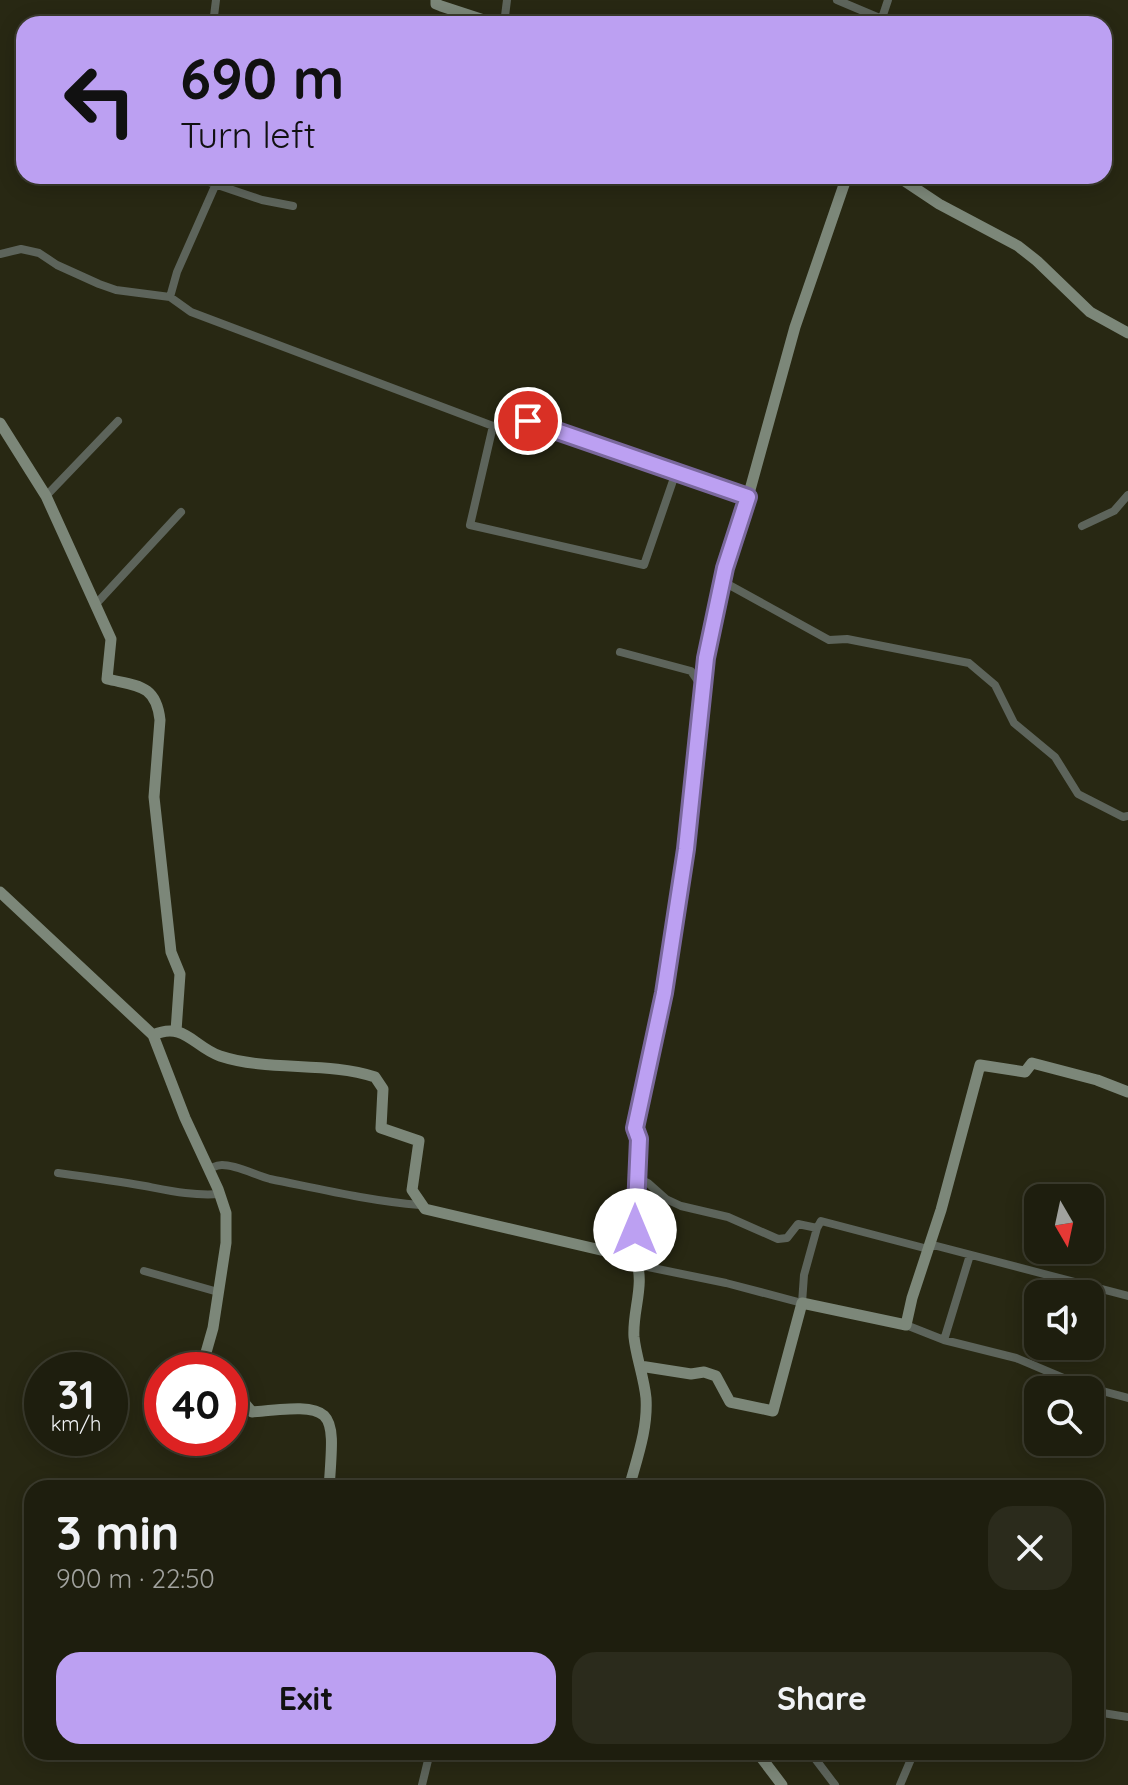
<!DOCTYPE html>
<meta charset="utf-8">
<style>
body{margin:0;font-family:Quicksand,sans-serif;background:#2b2b1c;color:#f1f3f6;height:100vh;display:flex;flex-direction:column;font-size:30px;white-space:nowrap}
*{box-sizing:border-box;margin:0}
p{font-size:26px;color:#a1a29e}
.icon{flex:none;width:44px;height:44px;fill:none;stroke:currentColor;stroke-width:2;stroke-linecap:round;stroke-linejoin:round}
.map{position:relative;flex:1;overflow:hidden}
.sheet{position:absolute;left:24px;top:1480px;width:1080px;height:280px;display:flex;flex-direction:column;background:#1e1e0e;border-radius:24px;box-shadow:0 4px 20px #0003,0 0 0 2px #3c3c2e}
.sheet>*{flex:none}
.guide{position:absolute;left:16px;top:16px;width:1096px;height:168px;border-radius:24px;box-shadow:0 4px 20px #0003,0 0 0 2px #3c3c2e;background:#bca0f2;color:#111;overflow:hidden}
.needle{width:52px;rotate:171deg}
.fabs{position:absolute;left:1024px;top:1184px;display:grid;gap:16px}
.fabs a{display:grid;place-items:center;width:80px;height:80px;border-radius:16px;background:#1e1e0e;box-shadow:0 4px 20px #0003,0 0 0 2px #3c3c2e;font-size:40px}
.speed{position:absolute;left:24px;top:1352px;display:flex;gap:16px;font-size:40px;font-weight:700;text-align:center}
.speed>*{display:grid;place-content:center;width:104px;height:104px;border-radius:50%;background:#1e1e0e;box-shadow:0 4px 20px #0003,0 0 0 2px #3c3c2e;line-height:1}
.speed small{font-size:20px;font-weight:400}
.speed .limit{border:12px solid #d22;background:#fff;color:#111}
.pin{position:absolute;display:grid;place-items:center;width:68px;height:68px;color:#fff;margin:-34px;border:4px solid #fff;border-radius:50%;box-shadow:0 2px 8px #0007}
.me{position:absolute;width:88px;margin:-44px;rotate:0deg;stroke-linejoin:round;filter:drop-shadow(0 0 6px #0008)}
.turn{display:flex;align-items:center;gap:28px;height:168px;padding:0 32px;font-size:36px}
.turn .icon{width:104px;height:104px;stroke-width:2.5}
.turn b{display:block;font-size:56px;line-height:68px}
.round{display:grid;place-items:center;flex:none;width:84px;height:84px;border-radius:24px;background:#2b2b1c}
.summary{display:flex;align-items:center;justify-content:space-between;height:136px;padding:0 32px}
h1{font-size:48px;font-weight:700;line-height:60px}
.action{display:flex;gap:16px;margin-top:auto;padding:16px 32px}
.action a{flex:1;height:92px;border-radius:24px;background:#bca0f2;color:#111;font-size:32px;font-weight:700;line-height:92px;text-align:center}
.action a+a{background:#2b2b1c;color:#f1f3f6}
.map>svg:first-child{display:block}
</style>
<div class="map">
<svg width="1128" height="1785" viewBox="0 0 1128 1785">
<rect width="100%" height="100%" fill="#282813"/>
<g fill="none" stroke-linecap="round" stroke-linejoin="round">
<path stroke="#5d645b" stroke-width="8" d="M837 0 882 19
M213 24 216 0
M504 24 507 0
M880 24 888 0
M191 176 262 200 293 206
M0 254 21 249 39 253 57 265 99 284 116 290 170 297 191 312 493 426 504 424 510 414 748 497
M170 297 177 272 215 186
M493 426 470 525 644 565 676 472
M46 496 118 421
M1082 526 1114 511 1128 495
M722 581 829 640 847 639 969 663 995 685 1014 723 1055 757 1078 794 1123 817 1128 816
M95 605 181 512
M620 652 691 671 702 687
M209 1169C214 1167 216 1165 222 1165 237 1165 255 1175 270 1179 320 1189 370 1201 420 1205
M58 1173C87 1177 116 1181 145 1186 171 1191 193 1196 220 1194
M636 1177 648 1183 666 1199 681 1206 728 1217 778 1239 787 1238 798 1224 817 1228 821 1221 928 1249 933 1245 1128 1296
M638 1265 726 1283 802 1303 804 1275 817 1228
M144 1271 218 1292
M906 1325 944 1340 1016 1358 1080 1385 1128 1398
M944 1340 970 1255
M1096 1712 1128 1717
M810 1752 835 1785
M422 1785 430 1752
M900 1785 914 1752"/>
<path stroke="#7c8779" stroke-width="11" d="M436 0V4L441 6 496 24
M897 176 939 204 1018 246 1037 261 1090 312 1128 333
M0 423 46 496 111 639 107 679C137 686 156 684 160 720L154 797 171 952 180 974 176 1031
M0 892 153 1035 185 1118 218 1189 226 1213V1243L213 1328 205 1356 217 1370
M153 1035C184 1021 194 1047 220 1056 269 1072 327 1061 375 1077L383 1089 381 1128 419 1141 412 1190 425 1209 635 1258
M640 1366 691 1374 704 1372 716 1376 730 1402 773 1411 802 1303 906 1325 912 1298 941 1210 980 1065 1025 1072 1032 1063 1097 1080 1128 1092
M230 1386 252 1412C337 1403 335 1407 329 1488
M629 1488C637 1458 648 1429 646 1398 644 1377 636 1357 634 1337 632 1311 646 1283 635 1258V1185L639 1139 635 1128 664 993 686 849 706 658 725 568 748 497 795 327 847 176
M757 1752 782 1785"/>
</g>
<g fill="none" stroke-linecap="round" stroke-linejoin="round">
<g stroke="#7a689d" stroke-width="20">
<path id="route" d="M528 421 748 497 725 568 706 658 686 849 664 993 635 1128 639 1139 635 1230"/>
</g>
<use href="#route" stroke="#bca0f2" stroke-width="14"/>
</g>
</svg>
<div class="fabs">
<a><svg class="needle" viewBox="-14 -14 28 28"><path d="M0-13l5 13h-10z" fill="#e53935"/><path d="M0 13l5-13h-10z" fill="#a1a29e"/></svg></a>
<a><svg class="icon" aria-label="sound" viewBox="0 0 24 24"><path d="M4 9h4l5-4v14l-5-4H4zM17 9q2 3 0 6"/></svg></a>
<a><svg class="icon" aria-label="search" viewBox="0 0 24 24"><circle cx="10" cy="10" r="6"/><path d="M15 15l6 6"/></svg></a>
</div>
<div class="speed"><div>31<small>km/h</small></div><div class="limit">40</div></div>
<div class="pin" style="left:528px;top:421px;background:#d93025"><svg class="icon" aria-label="arrive" viewBox="0 0 24 24"><path d="M6 21V4h12l-3 4 3 4H6"/></svg></div>
<svg class="me" style="left:635px;top:1230px" viewBox="-20 -20 40 40"><circle r="19" fill="#fff"/><path d="M0-13L10 11 0 6-10 11z" fill="#bca0f2"/></svg>
<div class="guide">
<div class="turn"><svg class="icon" aria-label="left" viewBox="0 0 24 24"><path d="M17 20v-9H6M10 6l-5 5 5 5"/></svg><div><b>690 m</b>Turn left</div></div>
</div>
<section class="sheet">
<div class="summary"><div><h1>3 min</h1><p>900 m · 22:50</p></div><a class="round"><svg class="icon" aria-label="close" viewBox="0 0 24 24"><path d="M6 6l12 12M18 6L6 18"/></svg></a></div>
<div class="action"><a>Exit</a><a>Share</a></div>
</section>
</div>
